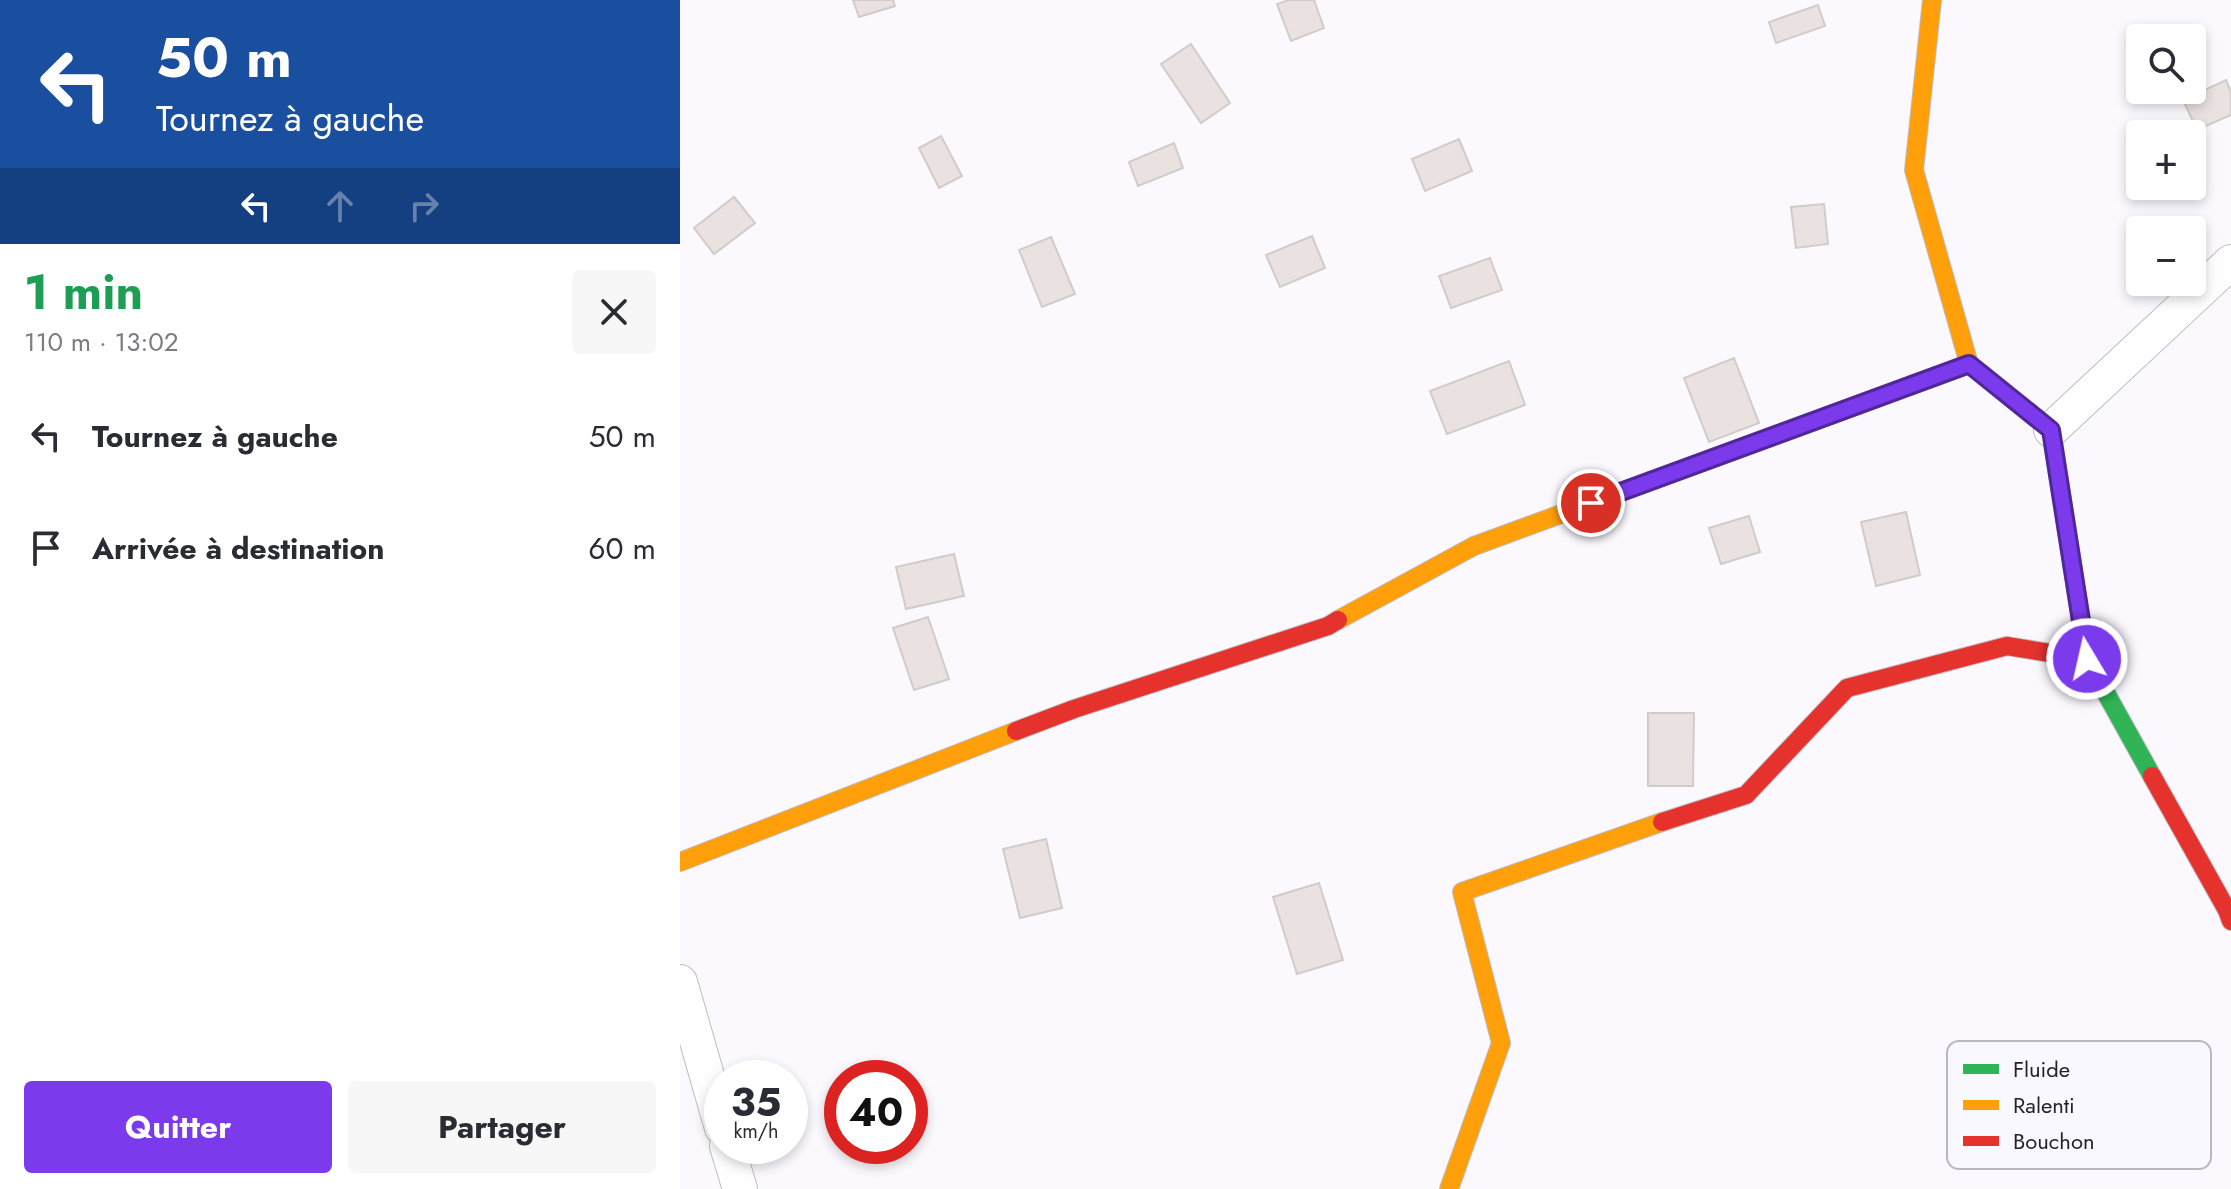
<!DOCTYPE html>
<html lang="fr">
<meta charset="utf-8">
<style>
body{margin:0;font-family:Jost,sans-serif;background:#f7f7f7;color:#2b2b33;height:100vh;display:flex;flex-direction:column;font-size:30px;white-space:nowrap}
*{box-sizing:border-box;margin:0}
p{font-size:26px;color:#7c7c81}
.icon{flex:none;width:44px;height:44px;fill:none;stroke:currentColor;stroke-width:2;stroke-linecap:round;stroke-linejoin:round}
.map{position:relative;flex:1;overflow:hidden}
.sheet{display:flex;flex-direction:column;background:#fff;width:680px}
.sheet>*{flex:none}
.hud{background:#1a4fa0;color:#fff;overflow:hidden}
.fabs{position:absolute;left:1446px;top:24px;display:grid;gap:16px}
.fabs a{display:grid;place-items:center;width:80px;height:80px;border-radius:8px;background:#fff;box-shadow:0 4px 12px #0003;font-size:40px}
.speed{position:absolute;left:24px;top:1060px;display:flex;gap:16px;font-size:40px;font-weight:700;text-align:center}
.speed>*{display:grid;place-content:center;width:104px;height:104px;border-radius:50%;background:#fff;box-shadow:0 4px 12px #0003;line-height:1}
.speed small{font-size:20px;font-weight:400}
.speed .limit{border:12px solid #d22;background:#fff;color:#111}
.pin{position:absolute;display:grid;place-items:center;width:68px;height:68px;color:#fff;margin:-34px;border:4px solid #fff;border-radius:50%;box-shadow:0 2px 8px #0007}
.me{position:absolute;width:88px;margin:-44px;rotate:351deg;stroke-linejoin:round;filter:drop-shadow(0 0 6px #0008)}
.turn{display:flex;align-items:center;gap:28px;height:168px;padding:0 24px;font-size:36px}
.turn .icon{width:104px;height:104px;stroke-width:2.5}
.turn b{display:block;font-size:56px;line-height:68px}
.lanes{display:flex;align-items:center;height:76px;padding:0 24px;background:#0003;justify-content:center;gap:40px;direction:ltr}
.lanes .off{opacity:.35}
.round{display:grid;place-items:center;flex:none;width:84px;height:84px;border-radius:8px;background:#f7f7f7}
.summary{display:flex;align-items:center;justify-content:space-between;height:136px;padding:0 24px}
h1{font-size:48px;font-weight:700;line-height:60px;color:#1e9e55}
.action{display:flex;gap:16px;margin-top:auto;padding:16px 24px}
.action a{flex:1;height:92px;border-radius:8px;background:#7c3aed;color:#fff;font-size:32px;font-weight:700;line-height:92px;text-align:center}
.action a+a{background:#f7f7f7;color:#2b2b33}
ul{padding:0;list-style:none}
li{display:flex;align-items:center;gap:24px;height:112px;padding:0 24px}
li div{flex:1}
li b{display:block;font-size:30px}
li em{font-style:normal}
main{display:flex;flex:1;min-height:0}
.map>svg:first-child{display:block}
</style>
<main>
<section class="sheet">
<div class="hud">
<div class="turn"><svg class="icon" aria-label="left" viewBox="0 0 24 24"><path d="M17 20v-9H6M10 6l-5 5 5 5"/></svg><div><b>50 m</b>Tournez à gauche</div></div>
<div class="lanes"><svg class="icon" aria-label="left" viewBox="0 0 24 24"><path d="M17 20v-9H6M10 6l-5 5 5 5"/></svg><svg class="icon off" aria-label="ahead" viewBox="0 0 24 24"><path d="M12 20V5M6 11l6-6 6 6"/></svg><svg class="icon off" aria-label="right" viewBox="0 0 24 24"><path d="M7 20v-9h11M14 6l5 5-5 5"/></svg></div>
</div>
<div class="summary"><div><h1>1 min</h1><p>110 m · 13:02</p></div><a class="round"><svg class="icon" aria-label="close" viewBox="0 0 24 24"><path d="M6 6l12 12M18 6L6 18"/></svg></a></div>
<ul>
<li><svg class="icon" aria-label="left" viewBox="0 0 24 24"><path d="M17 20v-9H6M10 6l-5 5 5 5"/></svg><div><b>Tournez à gauche</b></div><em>50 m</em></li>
<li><svg class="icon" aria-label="arrive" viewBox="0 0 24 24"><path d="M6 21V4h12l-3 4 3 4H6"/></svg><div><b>Arrivée à destination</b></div><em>60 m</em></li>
</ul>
<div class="action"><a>Quitter</a><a>Partager</a></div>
</section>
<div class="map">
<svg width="1551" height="1189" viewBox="0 0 1551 1189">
<rect width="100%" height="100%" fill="#fbf9fe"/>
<path fill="#eae2e0" stroke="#d2cbc9" stroke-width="2" d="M173 0H213L215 6 179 17Z
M609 0H634L644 28 611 41 597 4Z
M1138 5 1145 26 1096 43 1089 22Z
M511 44 550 103 521 123 481 64Z
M1546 80 1551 92V115L1517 130 1503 100Z
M261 136 282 176 259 188 239 148Z
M779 139 792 171 745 191 732 159Z
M494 143 503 168 458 186 449 162Z
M54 197 75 223 34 254 14 228Z
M1144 204 1148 244 1116 248 1111 207Z
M632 236 645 268 600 287 586 255Z
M371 237 395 294 362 307 339 250Z
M810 258 822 290 771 308 759 276Z
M1054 358 1079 423 1029 442 1004 378Z
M829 361 845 405 767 434 750 391Z
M1226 512 1240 575 1196 586 1181 522Z
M1069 516 1080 552 1041 564 1029 528Z
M274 554 284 596 226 609 216 567Z
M248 617 269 679 234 690 213 628Z
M968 713H1014L1013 786H968Z
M366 839 382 908 340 918 323 849Z
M639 883 663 960 617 974 593 897Z"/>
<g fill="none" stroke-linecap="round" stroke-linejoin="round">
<g stroke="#bebcc4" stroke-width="36">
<path id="street" d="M1371 430 1551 262
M0 982 42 1128
M47 1146 60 1189"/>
</g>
<g stroke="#bebcc4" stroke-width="20">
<path id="fast" d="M1303 375 1371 430 1407 659 1472 776"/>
</g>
<g stroke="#bebcc4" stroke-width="20">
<path id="slow" d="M1252 0 1234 170 1289 364 1303 375
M658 620 794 546 1289 364
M0 862 336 731
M769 1189 821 1043 782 892 982 822"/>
</g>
<g stroke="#bebcc4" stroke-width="20">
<path id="jam" d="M336 731 394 709 648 626 658 620
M1472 776 1547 910 1551 921
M982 822 1066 795 1167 688 1327 646 1407 659"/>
</g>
<use href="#street" stroke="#fefeff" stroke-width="34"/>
<use href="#fast" stroke="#30b455" stroke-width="18"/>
<use href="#slow" stroke="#ff9f0a" stroke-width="18"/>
<use href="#jam" stroke="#e5322d" stroke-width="18"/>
</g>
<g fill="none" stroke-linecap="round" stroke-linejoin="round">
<g stroke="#51269a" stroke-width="20">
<path id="route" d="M911 503 1289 364 1371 430 1407 659"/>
</g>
<use href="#route" stroke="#7c3aed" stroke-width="14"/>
</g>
<rect x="1267" y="1041" width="264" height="128" rx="12" fill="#faf8ff" stroke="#bab7c0" stroke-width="2"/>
<rect x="1283" y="1064" width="36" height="10" fill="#30b455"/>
<rect x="1283" y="1100" width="36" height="10" fill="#ff9f0a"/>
<rect x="1283" y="1136" width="36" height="10" fill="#e5322d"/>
<g font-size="22" fill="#24202c">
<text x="1333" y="1077">Fluide</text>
<text x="1333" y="1113">Ralenti</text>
<text x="1333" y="1149">Bouchon</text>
</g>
</svg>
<div class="fabs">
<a><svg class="icon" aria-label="search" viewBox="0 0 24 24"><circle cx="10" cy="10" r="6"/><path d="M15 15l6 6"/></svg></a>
<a>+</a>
<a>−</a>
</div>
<div class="speed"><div>35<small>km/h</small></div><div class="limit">40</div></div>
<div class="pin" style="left:911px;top:503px;background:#d93025"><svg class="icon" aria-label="arrive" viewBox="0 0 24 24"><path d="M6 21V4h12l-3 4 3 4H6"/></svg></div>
<svg class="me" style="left:1407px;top:659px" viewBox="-20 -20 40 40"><circle r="17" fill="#7c3aed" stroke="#fff" stroke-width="3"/><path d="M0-11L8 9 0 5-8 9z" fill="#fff"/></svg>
</div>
</main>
